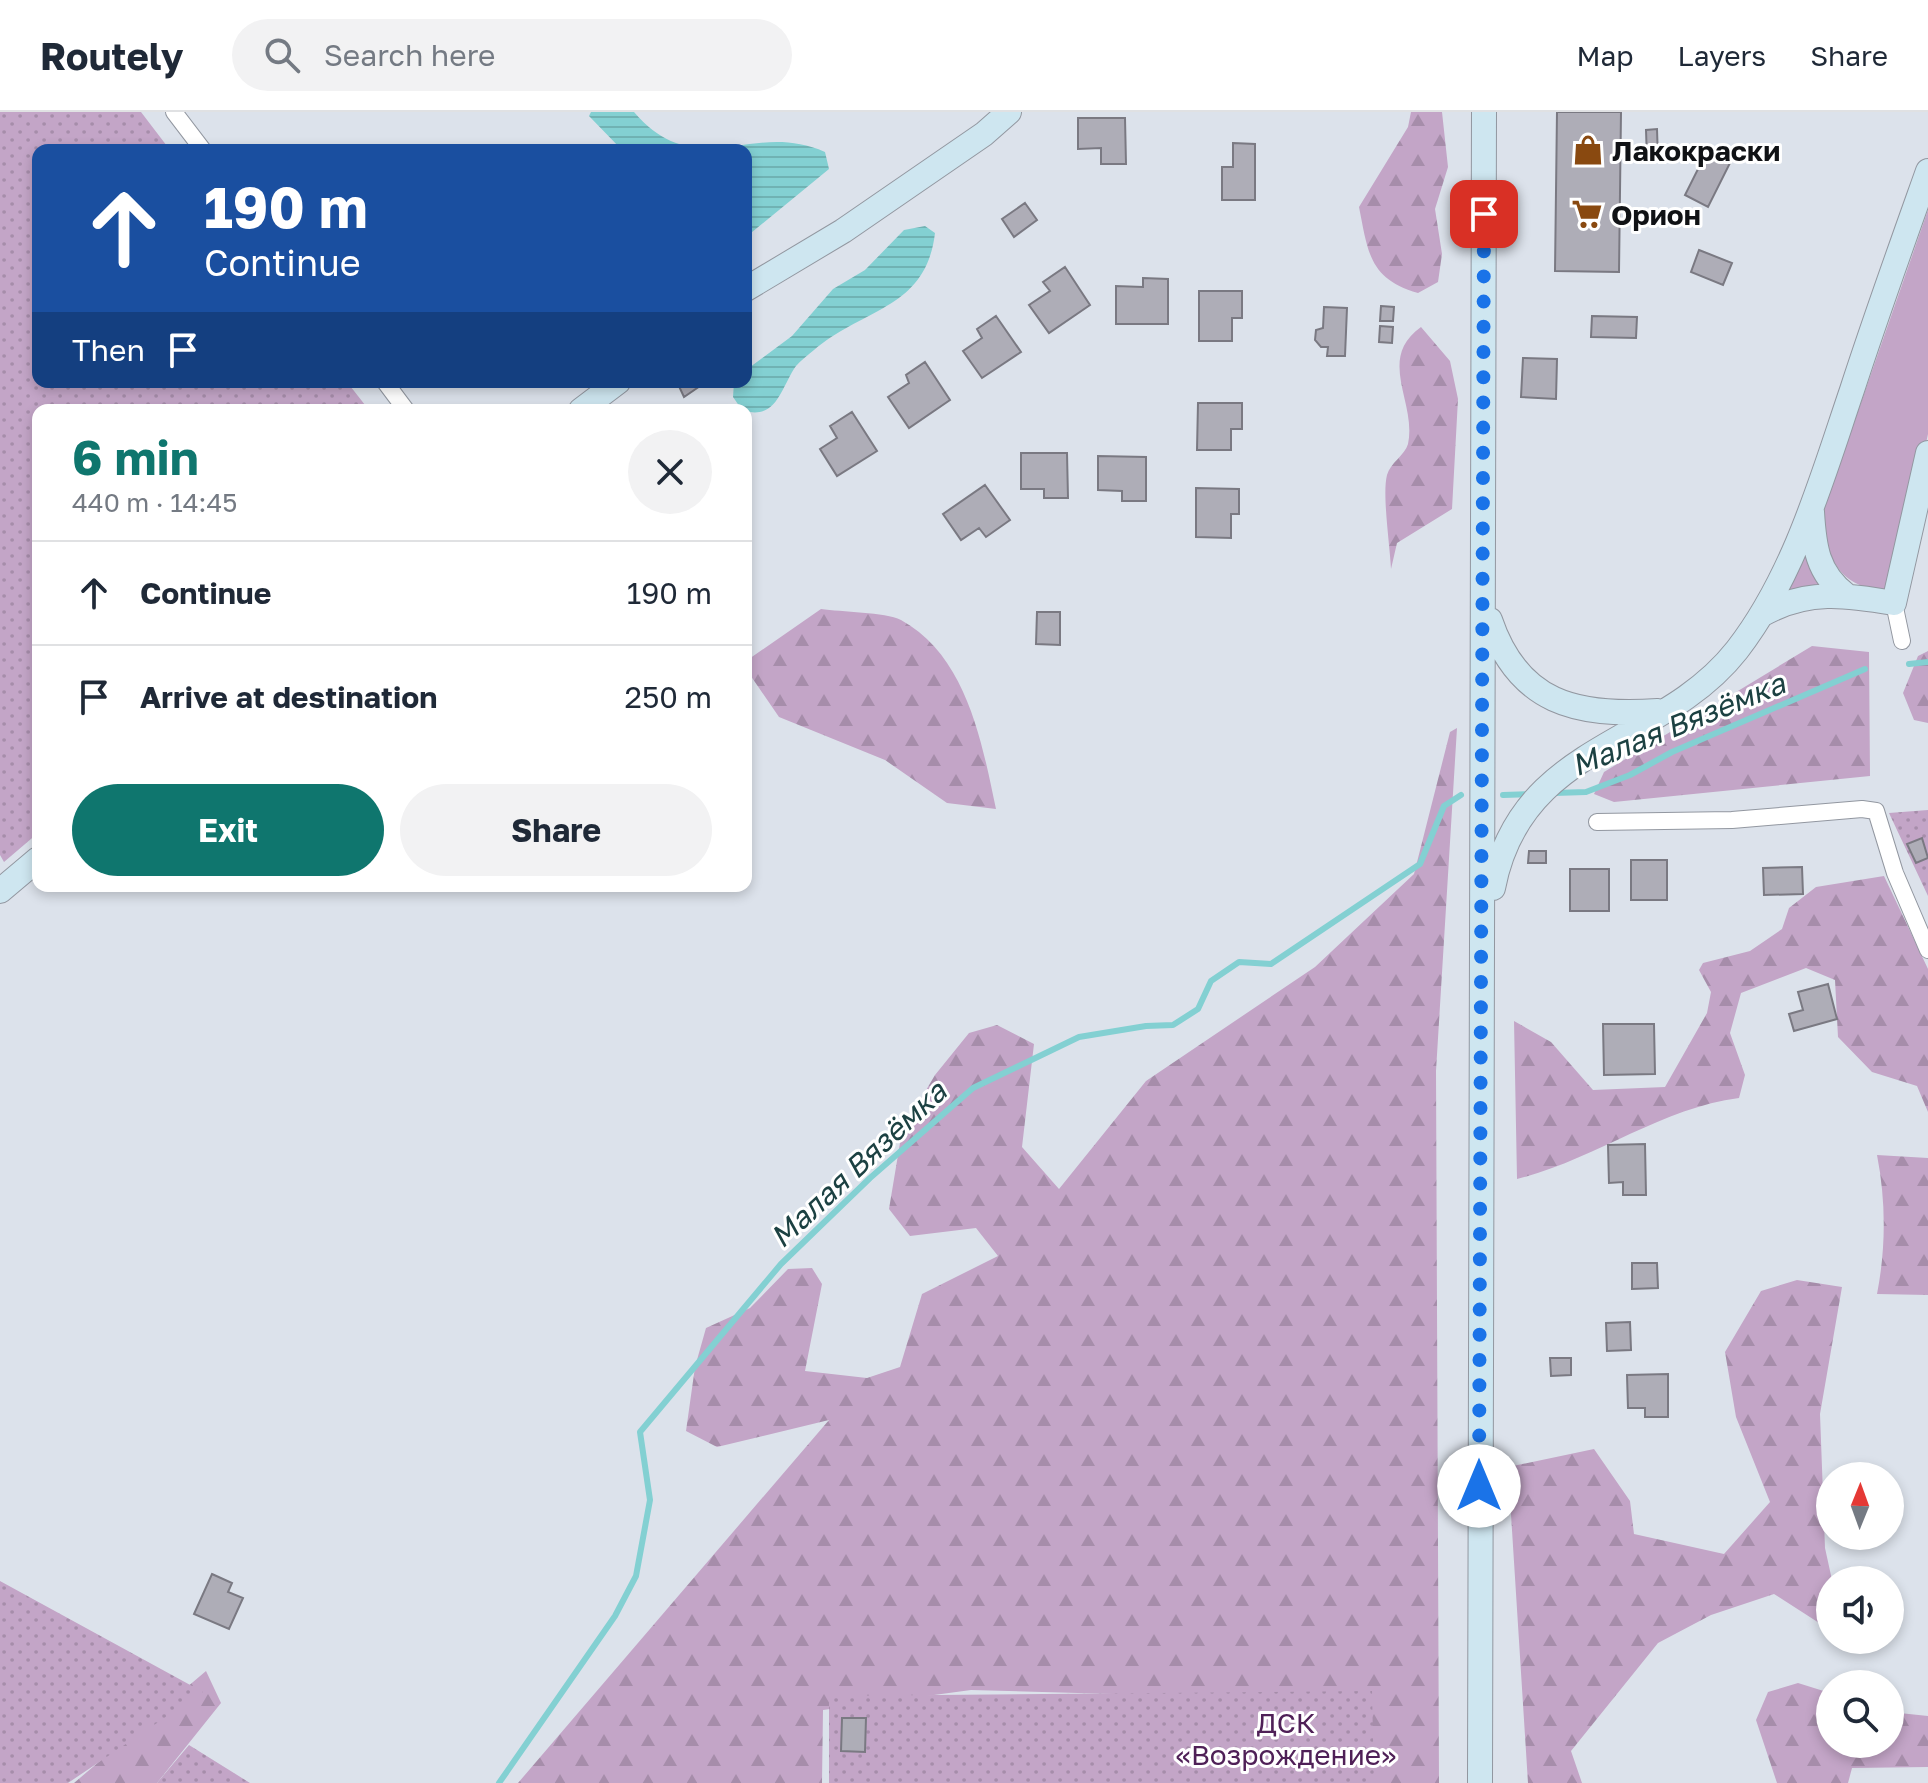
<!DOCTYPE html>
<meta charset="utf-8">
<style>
body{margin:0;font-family:"Golos Text",sans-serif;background:#f2f2f3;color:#1f2937;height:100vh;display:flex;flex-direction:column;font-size:30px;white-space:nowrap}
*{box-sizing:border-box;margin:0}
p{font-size:26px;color:#747a83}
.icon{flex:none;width:44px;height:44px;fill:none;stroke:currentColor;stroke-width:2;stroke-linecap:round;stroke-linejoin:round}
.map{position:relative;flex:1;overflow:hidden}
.side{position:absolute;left:32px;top:292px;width:720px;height:488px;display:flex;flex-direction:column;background:#fff;border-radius:16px;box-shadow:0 4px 12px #0003}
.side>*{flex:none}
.hud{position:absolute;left:32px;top:32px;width:720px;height:244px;border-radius:16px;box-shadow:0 4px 12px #0003;background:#1a4fa0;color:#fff;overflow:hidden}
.needle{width:52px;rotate:1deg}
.tools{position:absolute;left:1816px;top:1350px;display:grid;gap:16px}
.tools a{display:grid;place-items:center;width:88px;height:88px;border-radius:50%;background:#fff;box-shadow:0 4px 12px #0003;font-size:40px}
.pin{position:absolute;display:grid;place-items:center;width:68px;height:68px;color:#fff;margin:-34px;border-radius:16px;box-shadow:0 4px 12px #0006}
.me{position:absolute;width:88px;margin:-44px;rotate:0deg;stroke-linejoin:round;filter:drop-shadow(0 0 6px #0008)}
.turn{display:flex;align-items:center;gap:28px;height:168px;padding:0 40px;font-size:36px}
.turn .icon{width:104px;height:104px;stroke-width:2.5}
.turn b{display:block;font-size:56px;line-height:68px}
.then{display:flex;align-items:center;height:76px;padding:0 40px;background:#0003;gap:16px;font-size:30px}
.round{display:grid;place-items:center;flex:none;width:84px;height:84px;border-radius:42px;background:#f2f2f3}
.overview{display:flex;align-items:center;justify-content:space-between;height:136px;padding:0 40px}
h1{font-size:48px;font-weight:700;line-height:60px;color:#0f766e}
.button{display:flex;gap:16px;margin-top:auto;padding:16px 40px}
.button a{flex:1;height:92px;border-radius:48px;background:#0f766e;color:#fff;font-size:32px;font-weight:700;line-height:92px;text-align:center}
.button a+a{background:#f2f2f3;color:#1f2937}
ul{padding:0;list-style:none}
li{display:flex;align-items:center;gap:24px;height:104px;padding:0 40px;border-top:2px solid #e0e1e3}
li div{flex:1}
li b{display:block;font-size:30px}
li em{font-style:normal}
header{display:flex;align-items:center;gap:48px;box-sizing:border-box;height:112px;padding:0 40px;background:#fff;border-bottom:2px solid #e0e1e3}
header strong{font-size:38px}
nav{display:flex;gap:44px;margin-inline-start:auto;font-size:28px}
.search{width:560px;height:72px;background:#f2f2f3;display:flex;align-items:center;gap:20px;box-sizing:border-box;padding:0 28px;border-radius:44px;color:#747a83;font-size:30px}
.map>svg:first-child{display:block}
</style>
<header>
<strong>Routely</strong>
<div class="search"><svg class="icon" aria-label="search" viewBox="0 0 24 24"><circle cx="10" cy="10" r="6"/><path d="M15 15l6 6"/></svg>Search here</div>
<nav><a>Map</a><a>Layers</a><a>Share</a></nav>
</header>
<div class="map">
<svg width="1928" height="1671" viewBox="0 0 1928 1671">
<defs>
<pattern id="forest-firs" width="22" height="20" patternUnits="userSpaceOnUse" patternTransform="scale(2)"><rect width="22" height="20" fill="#c3a5c7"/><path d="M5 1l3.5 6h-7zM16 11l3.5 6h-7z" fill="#a68daa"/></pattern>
<pattern id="garden-dots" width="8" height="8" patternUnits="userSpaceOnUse" patternTransform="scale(2)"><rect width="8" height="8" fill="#c3a5c7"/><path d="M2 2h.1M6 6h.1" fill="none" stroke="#a68daa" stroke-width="1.8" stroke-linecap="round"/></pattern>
<pattern id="water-rules" width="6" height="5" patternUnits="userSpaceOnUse" patternTransform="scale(2)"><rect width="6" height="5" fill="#83d0d2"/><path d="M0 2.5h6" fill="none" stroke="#70b2b3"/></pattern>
</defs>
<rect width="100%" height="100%" fill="#dce2eb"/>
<path fill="#c3a5c7" d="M1928 98V322L1893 482C1840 474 1828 453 1822 403Z
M1808 417 1831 477 1780 488Z"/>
<path fill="url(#forest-firs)" d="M1411 0H1442L1448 55 1435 97 1442 142 1438 170 1418 181C1369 167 1368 140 1359 95L1408 15Z
M1421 215 1450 249 1458 287 1452 397 1397 431 1391 457C1390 434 1382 382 1387 363 1390 351 1405 343 1408 332 1417 290 1376 247 1421 215Z
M821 497C841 500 885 500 901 508 967 544 982 631 996 697L947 691 885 648 779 605 746 557V549Z
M1812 534 1869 540 1870 664 1614 690 1594 682 1604 660Z
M1928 539V611L1914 608 1903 581 1918 544Z
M1457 616 1436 959 1439 1671H1290L1289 1587 971 1578 823 1598 822 1671H518L829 1308 717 1335 686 1319 695 1255 706 1216 750 1196 788 1157 812 1156 822 1172 805 1259 867 1266 900 1255 922 1182 998 1144 976 1116 910 1124 889 1097 902 1019 935 963 969 921 997 913 1034 932 1022 1035 1059 1077 1146 969 1315 855 1414 762 1450 620Z
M1884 764 1928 857V1000L1917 974 1872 960 1838 925 1835 868 1806 856 1741 881 1730 921 1745 963 1739 986C1661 996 1594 1048 1517 1067L1514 909 1551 930 1593 978 1665 975 1707 901 1711 880 1699 858 1703 851 1750 839 1782 817 1789 796 1816 775Z
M1877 1043 1928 1046V1183L1877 1182C1886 1136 1886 1089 1877 1043Z
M1797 1168 1842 1175 1820 1302 1825 1436 1832 1468 1830 1518 1774 1482 1711 1503 1658 1531 1571 1639 1582 1671H1528L1508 1355 1594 1337 1630 1389 1634 1422 1724 1442 1770 1390 1736 1305 1725 1240 1761 1179Z
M206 1559 221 1591 157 1671H74Z
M1798 1571 1830 1581V1632H1890V1600L1928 1604V1655L1852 1656 1848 1671H1777L1756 1608 1768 1580Z"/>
<path fill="url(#garden-dots)" d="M0 0H141L170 38H38V270H347L369 298H38V721L4 750 0 743Z
M1928 698V784L1889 701Z
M0 1469 203 1580 68 1671H0Z
M1372 1579 1374 1671H829V1584Z
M189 1633 250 1671H157Z"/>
<path fill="url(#water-rules)" d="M591 0H634C697 73 751 7 825 40L829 57 746 125V38H622L589 4Z
M925 114 935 121C926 197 865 195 814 238 808 243 801 248 796 254 781 275 777 310 742 298L733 285 734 270H746V258L792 224 833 177 865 158 904 118Z"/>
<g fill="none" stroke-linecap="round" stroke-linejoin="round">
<path stroke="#83d0d2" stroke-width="6" d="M1909 552 1928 550
M1554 681 1586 680 1630 663 1672 640 1865 557
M1503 683 1531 682
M499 1671 615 1504 636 1464 650 1388 640 1320 781 1152 870 1066 973 976 1079 925 1146 914 1173 913 1198 897 1211 869 1239 850 1271 852 1420 752 1444 694 1461 683"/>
</g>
<path fill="#aeadb7" stroke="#7a7982" stroke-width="2" d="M1557 0H1621L1619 160 1555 159Z
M1078 6H1125L1126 52H1101V36L1078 37Z
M1657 17 1658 48H1647L1646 18Z
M1233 31 1255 32V88H1222V55H1233Z
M1707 39 1730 51 1708 95 1685 83Z
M1025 91 1037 108 1014 125 1002 107Z
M1699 138 1732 151 1723 173 1691 160Z
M1065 155 1090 193 1049 221 1029 193 1050 179 1043 170Z
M1143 166 1168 167V212H1116V174L1143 175Z
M1199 179H1242V206H1232V229H1199Z
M1381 194 1394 195 1393 209H1380Z
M1324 195 1347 196 1345 244H1327L1328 235H1321L1315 228 1316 218 1323 216Z
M996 204 1021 240 982 266 963 239 982 226 977 217Z
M1592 204 1637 205 1636 226 1591 225Z
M1380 214 1393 215 1392 231 1379 230Z
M1523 246 1557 247 1556 287 1521 285Z
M925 250 950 288 909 316 888 285 909 271 906 263Z
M677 270H697L700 274 684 285Z
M1198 291H1242V317H1231V338H1197Z
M852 300 877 339 837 364 820 337 837 326 830 314Z
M1021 341H1067L1068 386H1044V377H1021Z
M1098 344 1146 345V389H1122V379L1098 378Z
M985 373 1010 408 986 425 979 416 961 428 943 402Z
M1196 376 1239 377V402H1231V426L1196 425Z
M1037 500H1060V533L1036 532Z
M1922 726 1928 746 1916 751 1907 732Z
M1529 739H1546V751H1528Z
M1631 748H1667V788H1631Z
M1802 755 1803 782 1764 783 1763 756Z
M1570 757H1609V799H1570Z
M1828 872 1837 907 1794 919 1789 902 1803 898 1798 880Z
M1603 912H1654L1655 962 1604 963Z
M1645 1032 1646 1083H1623V1070L1609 1071 1608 1033Z
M1632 1151H1657L1658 1176 1632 1177Z
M1630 1210 1631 1238 1607 1239 1606 1211Z
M1550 1246H1571V1263L1551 1264Z
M1668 1262V1305H1645V1296H1628L1627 1263Z
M212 1462 232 1471 228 1480 243 1486 229 1517 194 1502Z
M842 1606H866L865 1640 841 1639Z"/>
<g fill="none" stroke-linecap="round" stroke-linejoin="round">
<g stroke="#9297a0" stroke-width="18">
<path id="street" d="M174 0 203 38
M385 270 406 298
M1894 491 1902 529
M1597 710 1732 708 1862 697 1876 699 1895 761 1928 838"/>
</g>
<g stroke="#9297a0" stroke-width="26">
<path id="secondary" d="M746 177 843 119 984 22 1009 0
M581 298 618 270
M1812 400C1814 434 1817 461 1846 483
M1763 502C1808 477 1846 483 1894 491L1928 341
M1490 508C1518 591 1576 605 1658 599
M1493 776C1521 630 1661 635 1737 538 1795 463 1822 366 1852 278 1876 204 1902 132 1928 59
M0 779 38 747
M1480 1671 1484 0"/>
</g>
<use href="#street" stroke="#fff" stroke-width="16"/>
<use href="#secondary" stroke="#cee6f0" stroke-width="24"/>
</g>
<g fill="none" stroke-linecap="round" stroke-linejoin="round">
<path stroke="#1a73e8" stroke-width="14" stroke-dasharray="0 25.2" d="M1479 1374 1484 102"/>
</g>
<defs>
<g id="shop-bare" transform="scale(2.4)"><path d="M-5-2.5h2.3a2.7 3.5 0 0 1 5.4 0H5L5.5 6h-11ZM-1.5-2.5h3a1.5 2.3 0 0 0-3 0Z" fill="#894910" stroke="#fff" stroke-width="2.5" paint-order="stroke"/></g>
<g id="supermarket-bare" transform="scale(2.4)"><path d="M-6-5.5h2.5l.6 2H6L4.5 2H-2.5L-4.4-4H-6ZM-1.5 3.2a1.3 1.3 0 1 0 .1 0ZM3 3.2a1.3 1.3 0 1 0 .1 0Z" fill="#894910" stroke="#fff" stroke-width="2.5" paint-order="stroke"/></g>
</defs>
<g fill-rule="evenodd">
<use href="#shop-bare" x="1588" y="38"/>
<use href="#supermarket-bare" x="1587" y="102"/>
</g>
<g text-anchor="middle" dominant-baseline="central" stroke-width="6" stroke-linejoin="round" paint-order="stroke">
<g font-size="28" font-weight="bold" fill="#101215" stroke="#fff" text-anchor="start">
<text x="1612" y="38">Лакокраски</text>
<text x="1611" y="102">Орион</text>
</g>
<g font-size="28" fill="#4f2057" stroke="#fff">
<text x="1286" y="1610">ДСК<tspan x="1286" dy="32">«Возрождение»</tspan></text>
</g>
<g font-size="30" font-style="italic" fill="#1c4142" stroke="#fff">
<text transform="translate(1678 612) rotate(-22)">Малая Вязёмка</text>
<text transform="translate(858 1052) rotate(-43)">Малая Вязёмка</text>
</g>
</g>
</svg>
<div class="tools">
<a><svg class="needle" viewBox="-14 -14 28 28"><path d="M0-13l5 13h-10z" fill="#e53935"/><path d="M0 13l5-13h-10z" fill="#747a83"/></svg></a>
<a><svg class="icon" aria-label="sound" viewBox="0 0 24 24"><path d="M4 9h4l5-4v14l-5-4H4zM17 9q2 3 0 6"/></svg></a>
<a><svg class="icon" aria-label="search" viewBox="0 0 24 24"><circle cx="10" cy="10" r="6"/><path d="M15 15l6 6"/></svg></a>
</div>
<div class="pin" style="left:1484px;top:102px;background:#d93025"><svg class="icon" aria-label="arrive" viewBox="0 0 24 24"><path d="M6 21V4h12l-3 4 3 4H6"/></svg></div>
<svg class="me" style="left:1479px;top:1374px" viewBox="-20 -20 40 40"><circle r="19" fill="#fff"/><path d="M0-13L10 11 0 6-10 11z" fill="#1a73e8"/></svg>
<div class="hud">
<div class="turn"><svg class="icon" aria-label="ahead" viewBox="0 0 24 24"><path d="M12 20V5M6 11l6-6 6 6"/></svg><div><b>190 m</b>Continue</div></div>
<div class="then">Then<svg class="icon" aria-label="arrive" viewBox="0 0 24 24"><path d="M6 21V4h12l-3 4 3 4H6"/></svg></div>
</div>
<section class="side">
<div class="overview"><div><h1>6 min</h1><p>440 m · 14:45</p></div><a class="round"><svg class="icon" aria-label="close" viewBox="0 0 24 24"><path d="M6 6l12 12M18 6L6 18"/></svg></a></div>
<ul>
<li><svg class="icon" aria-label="ahead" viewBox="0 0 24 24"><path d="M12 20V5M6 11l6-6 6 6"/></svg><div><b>Continue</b></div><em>190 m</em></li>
<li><svg class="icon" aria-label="arrive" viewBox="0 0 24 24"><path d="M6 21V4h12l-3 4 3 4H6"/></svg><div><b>Arrive at destination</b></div><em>250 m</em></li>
</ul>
<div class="button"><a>Exit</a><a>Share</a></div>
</section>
</div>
